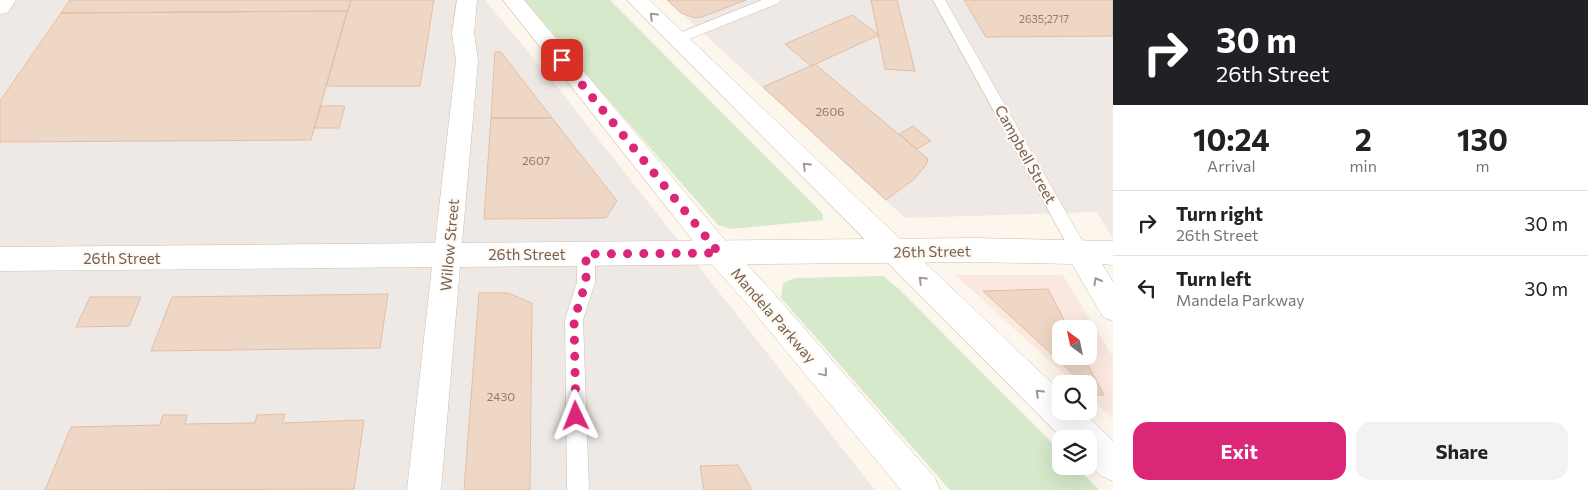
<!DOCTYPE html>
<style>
body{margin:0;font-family:Commissioner,sans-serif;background:#f2f2f2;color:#222;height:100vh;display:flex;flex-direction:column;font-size:19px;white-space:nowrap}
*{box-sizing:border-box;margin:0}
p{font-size:16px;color:#767676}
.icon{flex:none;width:28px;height:28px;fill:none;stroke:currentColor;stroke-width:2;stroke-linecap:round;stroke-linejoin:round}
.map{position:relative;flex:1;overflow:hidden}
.panel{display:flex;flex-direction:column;background:#fff;width:475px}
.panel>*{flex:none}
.hud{background:#202124;color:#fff;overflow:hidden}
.needle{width:32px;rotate:327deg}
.controls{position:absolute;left:1052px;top:320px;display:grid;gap:10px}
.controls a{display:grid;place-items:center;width:45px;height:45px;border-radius:10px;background:#fff;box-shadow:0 5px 20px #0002;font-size:25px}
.pin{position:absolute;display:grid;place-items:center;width:42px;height:42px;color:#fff;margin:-21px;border-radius:10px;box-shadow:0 2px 8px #0006}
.me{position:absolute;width:55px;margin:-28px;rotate:358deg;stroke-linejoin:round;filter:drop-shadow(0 0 4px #0008)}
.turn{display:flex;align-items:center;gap:18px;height:105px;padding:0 20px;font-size:22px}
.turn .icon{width:65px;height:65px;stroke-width:2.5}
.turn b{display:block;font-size:35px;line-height:42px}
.eta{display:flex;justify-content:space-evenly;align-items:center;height:85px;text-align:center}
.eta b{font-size:30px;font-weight:700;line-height:35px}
.cta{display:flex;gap:10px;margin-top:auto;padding:10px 20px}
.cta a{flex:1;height:58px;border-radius:15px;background:#db2777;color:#fff;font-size:20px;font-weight:700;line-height:58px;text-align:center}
.cta a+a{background:#f2f2f2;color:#222}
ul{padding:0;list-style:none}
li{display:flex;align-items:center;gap:15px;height:65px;padding:0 20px;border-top:1px solid #e0e0e0}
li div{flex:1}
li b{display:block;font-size:19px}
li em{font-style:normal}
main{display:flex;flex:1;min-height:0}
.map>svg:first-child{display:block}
</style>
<main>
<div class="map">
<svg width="1113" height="490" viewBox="0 0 1113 490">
<rect width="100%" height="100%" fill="#fcf6ec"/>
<path fill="#fbe9e1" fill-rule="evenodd" d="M955 275H1063L1113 357V419L1089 397V384H1075ZM1061 329H1089V356H1061Z"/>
<path fill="#eee9e4" d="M0 0H485L558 88 875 490H0Z
M667 0H1113V239L1097 212 905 218Z"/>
<path fill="#d6e9cb" d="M521 0H610L823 214V220L732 229 718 225Z
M883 276 899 289 1061 452V466H1076L1099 490H950L781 298 783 283 795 278Z"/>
<path fill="#efd7c5" stroke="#e1bea7" d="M70 0H351L347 11 61 13Z
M351 0H434L420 86H326Z
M667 0H746L702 17 695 18 681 13Z
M871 0H897L915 71 885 69Z
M964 0H1113V36L986 37Z
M347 11 311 140 0 142V101L61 13Z
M852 15 879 35 811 66 785 44Z
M495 52H501L552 118H491Z
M815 64 928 159 926 165 913 180 886 200 763 87Z
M321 106H345L339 128H314Z
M491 118H552L617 201 606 218 484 219Z
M913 126 931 141 917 149 899 134Z
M1048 289 1069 329H1061V356H1083L1104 395H1097L1089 388V384H1084L983 291Z
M479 293H508L532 303 530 490H464Z
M388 294 380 348 151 351 172 297Z
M90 297H141L129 326 76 327Z
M285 414 282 423 364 420 354 489 45 490 71 427 160 425 163 415H187L185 424 255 423 257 415Z
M738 465 752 490H704L700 466Z"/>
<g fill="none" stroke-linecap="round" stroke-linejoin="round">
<g stroke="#cebfb2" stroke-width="1">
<path id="lane" d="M762 0H780L779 3 682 42H672L670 39 672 36Z
M933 0H945L1087 249 1090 254 1087 259 1081 261 1075 259Z
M586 247 592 249 595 254V282L583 320 589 490H567L565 320 577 282V254L580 249Z"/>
</g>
<g stroke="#cebfb2" stroke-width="1">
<path id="street" d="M0 0H16L7 13 0 14Z
M457 0H477L474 33 478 61 462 243 975 238 1113 241V265L1102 264 1113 282V321L1103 317 1072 264 975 262 460 267 441 490H407L432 267 0 271V247L435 243 456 61 452 33Z"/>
</g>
<g stroke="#d0bfb0" stroke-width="1">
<path id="secondary" d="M503 0H524L729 245 769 288 935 478 940 490H901L749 306 709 261Z
M627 0H649L1061 392V411H1082L1113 441V481L1101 476 1089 464V439H1063Z"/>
</g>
<use href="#lane" fill="#fff" fill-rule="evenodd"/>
<use href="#street" fill="#fff" fill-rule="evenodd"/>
<use href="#secondary" fill="#fff" fill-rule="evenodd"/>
</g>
<defs><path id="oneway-chevron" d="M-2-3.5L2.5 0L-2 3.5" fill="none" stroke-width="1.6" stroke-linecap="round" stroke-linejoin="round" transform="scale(1.25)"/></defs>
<g stroke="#a6968d">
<use href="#oneway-chevron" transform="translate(653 16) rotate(-136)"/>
<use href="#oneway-chevron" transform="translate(806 166) rotate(-136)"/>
<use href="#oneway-chevron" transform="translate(922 280) rotate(-136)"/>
<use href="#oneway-chevron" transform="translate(1097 281) rotate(-120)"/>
<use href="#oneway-chevron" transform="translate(824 373) rotate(50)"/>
<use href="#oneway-chevron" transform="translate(1039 393) rotate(-136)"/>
</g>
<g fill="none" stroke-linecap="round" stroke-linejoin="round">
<path stroke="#db2777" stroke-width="9" stroke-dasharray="0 16.2" d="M562 60 719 253 586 254V282L574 320 576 416"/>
</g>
<g text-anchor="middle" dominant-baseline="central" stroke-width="4.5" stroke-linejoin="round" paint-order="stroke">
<g font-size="11" fill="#947c6d">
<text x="1044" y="18">2635;2717</text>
</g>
<g font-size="12" fill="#947c6d">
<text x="830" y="111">2606</text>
<text x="536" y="160">2607</text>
<text x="501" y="396">2430</text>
</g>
<g font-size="15" fill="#765e50" stroke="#fefaf3">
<text transform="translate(1026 154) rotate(61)">Campbell Street</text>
<text transform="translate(449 245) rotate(-85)">Willow Street</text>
<text transform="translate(932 251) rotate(-1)">26th Street</text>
<text x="527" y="254">26th Street</text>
<text x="122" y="258">26th Street</text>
<text transform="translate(774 315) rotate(49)">Mandela Parkway</text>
</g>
</g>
</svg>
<div class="controls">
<a><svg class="needle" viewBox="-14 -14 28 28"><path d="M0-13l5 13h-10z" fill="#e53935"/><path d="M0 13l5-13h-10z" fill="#767676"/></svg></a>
<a><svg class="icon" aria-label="search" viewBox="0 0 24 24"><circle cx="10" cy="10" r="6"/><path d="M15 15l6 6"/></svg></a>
<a><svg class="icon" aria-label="layers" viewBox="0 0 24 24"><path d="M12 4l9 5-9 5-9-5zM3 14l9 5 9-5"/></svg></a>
</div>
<div class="pin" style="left:562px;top:60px;background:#d93025"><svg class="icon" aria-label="arrive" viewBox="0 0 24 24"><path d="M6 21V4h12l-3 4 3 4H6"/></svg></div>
<svg class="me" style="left:576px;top:416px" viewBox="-20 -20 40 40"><path d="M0-17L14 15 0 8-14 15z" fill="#db2777" stroke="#fff" stroke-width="4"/></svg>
</div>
<section class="panel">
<div class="hud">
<div class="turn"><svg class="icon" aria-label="right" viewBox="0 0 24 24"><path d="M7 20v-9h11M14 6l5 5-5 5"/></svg><div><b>30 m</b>26th Street</div></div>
</div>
<div class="eta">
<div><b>10:24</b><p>Arrival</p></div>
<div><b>2</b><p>min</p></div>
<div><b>130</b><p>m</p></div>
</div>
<ul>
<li><svg class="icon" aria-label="right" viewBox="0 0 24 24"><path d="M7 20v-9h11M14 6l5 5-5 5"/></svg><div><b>Turn right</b><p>26th Street</p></div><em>30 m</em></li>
<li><svg class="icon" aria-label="left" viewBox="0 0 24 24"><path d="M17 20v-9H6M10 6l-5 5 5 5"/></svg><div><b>Turn left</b><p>Mandela Parkway</p></div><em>30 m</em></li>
</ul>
<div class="cta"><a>Exit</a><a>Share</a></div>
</section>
</main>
